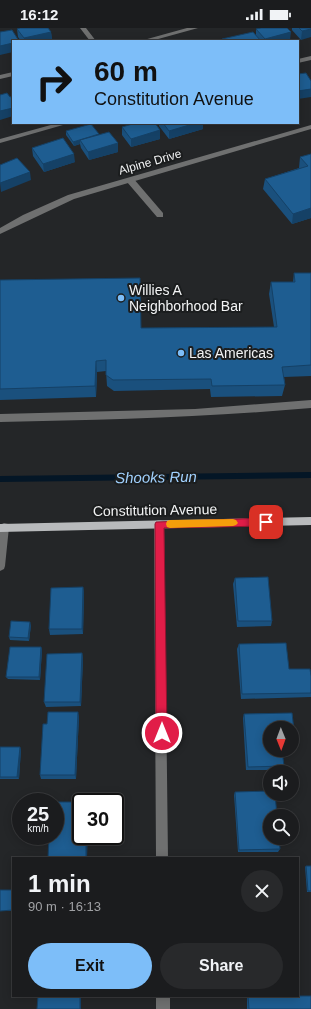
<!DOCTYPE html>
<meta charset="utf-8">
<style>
body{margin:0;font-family:Arial,sans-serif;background:#28292b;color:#f1f3f6;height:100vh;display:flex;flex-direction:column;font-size:15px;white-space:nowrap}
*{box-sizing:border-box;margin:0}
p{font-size:13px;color:#a0a1a4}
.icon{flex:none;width:22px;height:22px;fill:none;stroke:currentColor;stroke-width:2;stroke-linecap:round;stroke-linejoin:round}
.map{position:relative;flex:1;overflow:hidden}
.side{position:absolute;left:12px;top:829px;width:287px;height:140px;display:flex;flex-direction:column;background:#1b1c1e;border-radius:0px;box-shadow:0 2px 10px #0003,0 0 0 1px #393a3c}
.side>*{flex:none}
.hud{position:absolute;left:12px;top:12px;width:287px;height:84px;border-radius:0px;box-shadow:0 2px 10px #0003,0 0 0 1px #393a3c;background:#7dbef9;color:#111;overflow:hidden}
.needle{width:26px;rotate:179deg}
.controls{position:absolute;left:263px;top:693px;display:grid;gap:8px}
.controls a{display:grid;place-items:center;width:36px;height:36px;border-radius:50%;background:#1b1c1e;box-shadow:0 2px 10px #0003,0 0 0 1px #393a3c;font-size:20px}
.speed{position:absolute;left:12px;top:765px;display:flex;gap:8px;font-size:20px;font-weight:700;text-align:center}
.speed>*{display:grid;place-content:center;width:52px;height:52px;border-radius:50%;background:#1b1c1e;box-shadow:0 2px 10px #0003,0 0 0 1px #393a3c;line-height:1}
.speed small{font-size:10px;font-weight:400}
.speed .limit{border:2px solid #111;border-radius:6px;background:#fff;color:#111}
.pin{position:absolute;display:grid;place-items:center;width:34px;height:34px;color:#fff;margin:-17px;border-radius:8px;box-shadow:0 2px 6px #0006}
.me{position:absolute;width:44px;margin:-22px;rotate:0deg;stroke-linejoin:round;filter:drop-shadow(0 0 3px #0008)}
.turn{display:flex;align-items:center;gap:14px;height:84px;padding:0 16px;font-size:18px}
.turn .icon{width:52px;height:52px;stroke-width:2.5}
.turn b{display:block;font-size:28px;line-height:34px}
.round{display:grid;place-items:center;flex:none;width:42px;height:42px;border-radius:21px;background:#28292b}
.overview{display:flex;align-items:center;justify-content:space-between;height:68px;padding:0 16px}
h1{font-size:24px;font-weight:800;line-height:30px}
.button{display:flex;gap:8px;margin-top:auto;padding:8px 16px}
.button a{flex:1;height:46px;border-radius:24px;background:#7dbef9;color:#111;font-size:16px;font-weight:800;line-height:46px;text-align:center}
.button a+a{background:#28292b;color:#f1f3f6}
.status{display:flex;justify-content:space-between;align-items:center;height:28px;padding:0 20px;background:#1b1c1e;direction:ltr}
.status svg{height:11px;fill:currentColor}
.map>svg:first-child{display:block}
</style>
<div class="status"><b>16:12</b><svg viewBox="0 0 49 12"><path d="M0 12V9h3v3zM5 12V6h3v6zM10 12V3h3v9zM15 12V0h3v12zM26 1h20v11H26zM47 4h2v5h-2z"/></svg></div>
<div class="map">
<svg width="311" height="981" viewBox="0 0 311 981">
<rect width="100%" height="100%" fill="#242628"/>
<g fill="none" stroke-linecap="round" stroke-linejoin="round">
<path fill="#041626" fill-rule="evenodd" d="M311 444V450L0 454V448Z"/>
<path fill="#6f7070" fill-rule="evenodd" d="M311 28V32L298 35V31Z
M58 95H70L0 115V111Z
M127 150H133L163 185V189H157L127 154Z
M311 372V380C208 389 104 392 0 394V386L195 381Z
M4 495 8 496 9 499 5 538 4 541 0 543V497Z"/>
<path fill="#6f7070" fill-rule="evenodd" d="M80 0H86L96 13H90Z
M187 0H198L151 13H140Z
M13 44V48L0 51V47Z
M311 97V101L74 171 0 206V200L23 187 68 167Z
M159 492 163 493 164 496 168 830H156L154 496 155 493Z
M156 968H170V981H156Z"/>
<path fill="#b8babc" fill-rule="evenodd" d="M311 489V497L0 504V496Z"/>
</g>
<path fill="#1a507d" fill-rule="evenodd" d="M292 0H311L301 12 292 2Z
M17 1 51 4 52 12 48 13H21L18 9Z
M256 1 290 12 287 13H221L222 11 256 7Z
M159 95H203V101L169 111 159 98Z
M122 99 160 102V111L131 119 122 107Z
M66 103 99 107 118 115V124L89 132 81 120 80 116 74 118 66 107Z
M32 120 75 134 44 144 33 128Z
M311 126V190L292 196 263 161 265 151 299 140 300 129Z
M294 245H311V348L284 349 285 357 282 368 211 369 210 361 114 363 107 358 106 343 97 344 96 369 0 372V252L141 300 274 299 269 266 271 254H293Z
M235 550 272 593 271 598 237 599 233 556Z
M83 559 84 565 83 606 50 607 49 601Z
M31 597 29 613 10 612 9 609Z
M239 616 289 641 311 648V669L241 671 237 621Z
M41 619 42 622 40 652 8 651 6 649Z
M82 625 83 631 81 678 46 679 44 674Z
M292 685 296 720 294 724H282L284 738 282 742H246L243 690 244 686ZM270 700H292V722H270Z
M79 688 76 751H41L40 747 47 696Z
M0 719 21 721 19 751H0Z
M235 764 280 821 278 824H238L234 767Z
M306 838H311V864H307L305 839Z
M0 862H13V883H0Z
M247 968H292V969L311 981H247Z"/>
<path fill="#154166" d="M311 1V9L301 12 302 3Z
M51 4 52 12 48 13H24V10Z
M291 4 290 12 287 13H265V11Z
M13 15V24L0 27V18Z
M311 61V69L298 71V63Z
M13 80V88L0 92V83Z
M196 95H203V101L169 111V103Z
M212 95H218L211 97Z
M160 102V111L131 119V111Z
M99 106 80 112V116L74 118 73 114Z
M118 115V124L89 132 88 124Z
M74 126 75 134 44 144 43 136Z
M30 144 31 152 1 164 0 155Z
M311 180V190L292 196 293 186Z
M96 333 97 344 96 369 95 358Z
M83 559 84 565 83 606 82 601Z
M30 594 31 597 29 613 28 610Z
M41 619 42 622 40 652 39 649Z
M82 625 83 631 81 678 80 674Z
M78 684 79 688 76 751 75 747Z
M20 719 21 721 19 751 17 749Z
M86 808H88L87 830H86Z
M80 968H81V981H80Z"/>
<path fill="#1e5d91" stroke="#154166" d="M20 0H48L51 4 24 10 17 1Z
M261 0H287L291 4 265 11 256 1Z
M299 0H311V1L302 3Z
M12 2 19 13H13V15L0 18V4Z
M253 4 261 13H223L222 11Z
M306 45 311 53V61L298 63V46Z
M7 65 10 69 13 68V80L0 83V67Z
M136 95H155L160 102 131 111 122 99Z
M163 95H196L169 103Z
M91 96 99 106 73 114 66 103Z
M109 104 118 115 88 124 80 112Z
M63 110 74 126 43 136 32 120Z
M311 126V180L293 186 265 151 308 138 300 129Z
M17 130 30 144 0 155V137Z
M294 245H311V337L282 339 285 357 212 358 211 351 113 352 106 347V332L96 333 95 358 0 361V252L140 250 141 300 277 299 271 254H295Z
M268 549 272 593H238L235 550Z
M83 559 82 601H49L51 560Z
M11 593 30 594 28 610 9 609Z
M286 615 289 641H310L311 648V665L242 666 239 616Z
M10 619H41L39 649H6Z
M82 625 80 674H44L47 626Z
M48 684H78L75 747H40L43 696H47Z
M292 685 296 720H292V700H270V722H282L284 738 248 739 244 686Z
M0 719H20L17 749H0Z
M270 763V766H275L277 788H270V810H279L280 821 239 822 235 764Z
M55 774H81V808H86V830H48L49 808H55Z
M306 838H311V863H308Z
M0 862H13V882L0 883Z
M38 968H80V981H37Z
M248 968H311V981H249Z"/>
<path fill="#e11d48" stroke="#92132f" d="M266 490 269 491 270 494 269 496 266 498 164 500 167 705 165 709 162 711 158 709 156 705 155 496 156 494Z"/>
<path fill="#f59e0b" d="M233 491 236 492 238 495 236 497 233 498 170 500 167 499 166 496 167 493 170 492Z"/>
<g fill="#7dbef9" stroke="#1b1d1e" stroke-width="1.5">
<circle cx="121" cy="270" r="4"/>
<circle cx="181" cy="325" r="4"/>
</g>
<g text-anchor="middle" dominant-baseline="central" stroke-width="4" stroke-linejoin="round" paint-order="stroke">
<g font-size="12" fill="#f3f4f5" stroke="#1b1d1e">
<text transform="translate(150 134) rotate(-16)">Alpine Drive</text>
</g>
<g font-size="14" fill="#f3f4f5" stroke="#1b1d1e" text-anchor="start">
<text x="129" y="262">Willies A<tspan x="129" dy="16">Neighborhood Bar</tspan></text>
<text x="189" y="325">Las Americas</text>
</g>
<g font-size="14" fill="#f3f4f5" stroke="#1b1d1e">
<text transform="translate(155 482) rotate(-1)">Constitution Avenue</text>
</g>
<g font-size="15" font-style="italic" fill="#a1d1fe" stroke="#1b1d1e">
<text transform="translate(156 449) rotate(-1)">Shooks Run</text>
</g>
</g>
</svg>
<div class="controls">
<a><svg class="needle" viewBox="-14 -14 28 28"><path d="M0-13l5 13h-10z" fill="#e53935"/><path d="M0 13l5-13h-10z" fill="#a0a1a4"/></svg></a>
<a><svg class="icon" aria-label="sound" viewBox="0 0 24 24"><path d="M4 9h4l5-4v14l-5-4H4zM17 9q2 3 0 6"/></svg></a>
<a><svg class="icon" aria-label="search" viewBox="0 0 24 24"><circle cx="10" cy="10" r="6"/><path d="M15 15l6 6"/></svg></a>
</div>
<div class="speed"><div>25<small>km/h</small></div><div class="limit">30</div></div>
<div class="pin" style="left:266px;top:494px;background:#d93025"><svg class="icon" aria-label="arrive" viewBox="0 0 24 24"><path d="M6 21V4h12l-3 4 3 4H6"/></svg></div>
<svg class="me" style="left:162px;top:705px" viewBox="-20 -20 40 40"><circle r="17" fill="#e11d48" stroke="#fff" stroke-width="3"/><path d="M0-11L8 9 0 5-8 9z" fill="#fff"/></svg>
<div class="hud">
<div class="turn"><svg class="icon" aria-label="right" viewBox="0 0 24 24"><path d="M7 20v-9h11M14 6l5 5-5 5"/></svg><div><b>60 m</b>Constitution Avenue</div></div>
</div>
<section class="side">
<div class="overview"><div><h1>1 min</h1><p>90 m · 16:13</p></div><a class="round"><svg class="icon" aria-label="close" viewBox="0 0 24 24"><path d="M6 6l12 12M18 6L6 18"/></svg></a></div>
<div class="button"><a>Exit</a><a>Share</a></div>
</section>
</div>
